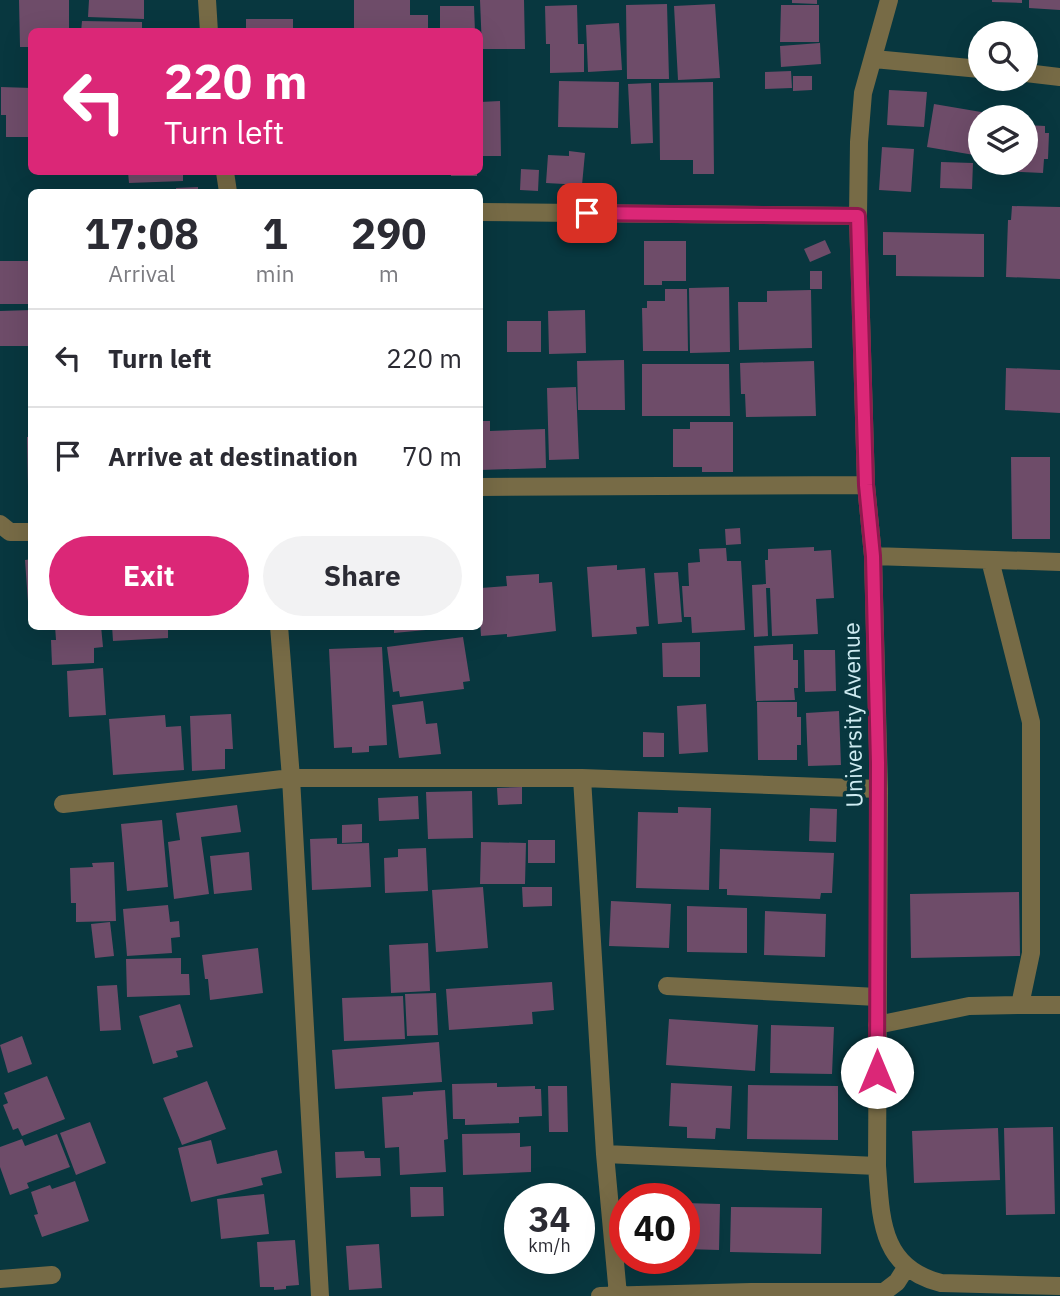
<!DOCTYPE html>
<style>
body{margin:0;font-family:"IBM Plex Sans",sans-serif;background:#f2f2f3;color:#2b2b33;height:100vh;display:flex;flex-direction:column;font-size:26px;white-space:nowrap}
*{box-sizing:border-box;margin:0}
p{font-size:23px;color:#7c7c81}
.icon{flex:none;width:38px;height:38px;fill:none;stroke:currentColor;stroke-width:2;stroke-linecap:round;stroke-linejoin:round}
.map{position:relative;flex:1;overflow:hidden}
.side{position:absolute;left:28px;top:189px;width:455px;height:441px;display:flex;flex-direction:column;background:#fff;border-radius:10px;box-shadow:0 7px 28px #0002}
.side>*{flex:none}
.banner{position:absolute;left:28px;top:28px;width:455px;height:147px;border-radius:10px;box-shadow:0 7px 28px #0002;background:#db2777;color:#fff;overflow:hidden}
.buttons{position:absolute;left:968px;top:21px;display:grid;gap:14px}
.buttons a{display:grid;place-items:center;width:70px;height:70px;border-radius:50%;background:#fff;box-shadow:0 7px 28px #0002;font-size:35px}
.speed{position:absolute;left:504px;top:1183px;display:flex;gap:14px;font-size:35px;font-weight:700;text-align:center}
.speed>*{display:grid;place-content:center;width:91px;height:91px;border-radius:50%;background:#fff;box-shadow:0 7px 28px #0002;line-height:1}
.speed small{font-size:18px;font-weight:400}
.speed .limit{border:10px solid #d22;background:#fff;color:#111}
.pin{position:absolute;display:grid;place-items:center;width:60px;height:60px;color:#fff;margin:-30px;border-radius:14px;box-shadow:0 4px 10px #0006}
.me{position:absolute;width:77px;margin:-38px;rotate:0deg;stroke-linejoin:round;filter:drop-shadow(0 0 5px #0008)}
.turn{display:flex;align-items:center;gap:24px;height:147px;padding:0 21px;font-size:32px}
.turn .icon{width:91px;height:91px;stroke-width:2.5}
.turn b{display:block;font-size:49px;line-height:60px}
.eta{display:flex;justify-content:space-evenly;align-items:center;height:119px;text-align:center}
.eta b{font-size:42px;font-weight:700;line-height:49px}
.cta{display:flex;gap:14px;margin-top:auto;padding:14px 21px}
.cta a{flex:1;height:80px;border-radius:42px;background:#db2777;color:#fff;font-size:28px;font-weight:700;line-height:80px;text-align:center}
.cta a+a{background:#f2f2f3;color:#2b2b33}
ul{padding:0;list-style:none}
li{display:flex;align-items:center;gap:21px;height:98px;padding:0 21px;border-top:2px solid #e1e1e2}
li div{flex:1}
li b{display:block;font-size:26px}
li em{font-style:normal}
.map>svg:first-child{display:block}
</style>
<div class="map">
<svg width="1060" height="1296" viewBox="0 0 1060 1296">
<rect width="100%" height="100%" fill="#08373f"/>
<path fill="#6e4c69" d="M19 0H69V32H32V47H20Z
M89 0H144V19L88 17Z
M354 0H410V15H428V32H354Z
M480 0H524L525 49H482Z
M792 0H817V4L792 3Z
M992 0H1022V3L992 2Z
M1029 0H1060V10L1029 8Z
M667 4 669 79H627L626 5Z
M715 4 720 78 678 80 674 6Z
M577 5 578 44H584V72L550 73V44H546L545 6Z
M781 5H819V42H780Z
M440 6H474L475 32H440Z
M246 19H293V32H246Z
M82 21 142 22V32H81Z
M619 23 622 70 588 72 586 25Z
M820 43 821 64 781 67 780 46Z
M791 71 792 88 765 89V72Z
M793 76H812V90L793 91Z
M559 81 619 82 618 128 558 127Z
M713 82 714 174H693V160H660L659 83Z
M651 83 653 143 631 144 628 84Z
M1 87 32 88V137H6V115H1Z
M889 90 927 92 924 127 887 125Z
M500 101 501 156H480V102Z
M934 104 987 113 986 117H980V156L927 147Z
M1026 125 1045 126V133H1049L1048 159H1044L1043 173 1000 171V163H1026Z
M882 147 914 149 911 192 879 190Z
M569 151 585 153 582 185 546 183 548 155 569 156Z
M941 162 973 163 972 189 940 188Z
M521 169 539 170 538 191 520 190Z
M128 172H183V181L129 183Z
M451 172H477V176H451Z
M198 187V192H176V188Z
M1012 206 1060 207V279L1006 277 1008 220H1011Z
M883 232 984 234V277L896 276V255H883Z
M825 240 831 253 810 262 804 249Z
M644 241H686V281H662V285H644Z
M0 261H32V304H0Z
M810 271H822V289H810Z
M729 287 730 352 690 353 689 288Z
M665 289H687L688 351H643L642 308H647V301H665Z
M811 290 812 348 739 350 738 302H767V291Z
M32 310V346H0V311Z
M585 310 586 353 549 354 548 311Z
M507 321H541V352H507Z
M624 360 625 410H578L577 361Z
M814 361 816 416 746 417 745 394H741L740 363Z
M642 364H729L730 416H642Z
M1006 368 1060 370V413L1005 410Z
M576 387 579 459 549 460 547 388Z
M480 421H490V431L545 429 546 468 480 470Z
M690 422H733V472H702V467H673V429H690Z
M27 437H32V487H28Z
M1011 457H1050V539H1012Z
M740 528 741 544 726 545 725 529Z
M814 547V551L831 550 834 598 816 599 818 634 772 636 770 588H766L768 636 754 637 752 585 766 584 765 560H768V549Z
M726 548 727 561H741L745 630 692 633 691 617H684L682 586H689L688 563 700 562 699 549Z
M32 559V602H28L25 560Z
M617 565V570L645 568 649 626 636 627 637 634 592 637 587 567Z
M678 572 682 622 658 624 654 573Z
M539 574V583L552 582 556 631 507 637V634L481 636 480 621H483L481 588 507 586 506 576Z
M55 626H101L103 647 94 648V663L52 665 51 640H56Z
M112 626H168V638L113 641Z
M394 626H447V628L394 633Z
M463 637 470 681 463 682 464 689 400 697 399 691 393 692 387 647Z
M700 642V677H663L662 643Z
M793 644V660H798V688H794L795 700 756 701 754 646Z
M382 647 387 745 369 746V752L352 753V747L334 748 329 649Z
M804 650H835L836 691 805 692Z
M103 668 106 715 69 717 67 671Z
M423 701 426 724 437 723 441 754 399 758 392 705Z
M757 702H797V717H801V745H797V760H758Z
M706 704 708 752 679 754 677 706Z
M839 711 841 765 808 766 806 713Z
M231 714 233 749H225V769L192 771 190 716Z
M165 715 166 727 181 726 184 770 113 775 109 719Z
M643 732 664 733V757H643Z
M522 787V804L498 805 497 788Z
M472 791 473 838 428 839 426 792Z
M418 796 419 819 379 821 378 798Z
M237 805 241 832 201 837 209 894 174 899 168 842 180 840 176 813Z
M678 807 711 808 709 890 636 888 638 812 678 813Z
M810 808 837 809 836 842 809 841Z
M162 820 168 887 127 891 121 824Z
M362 824V842L342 843V825Z
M337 838V844L369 843 371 887 312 890 310 839Z
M528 840H555V863H528Z
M481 842 526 843 525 884H480Z
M426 848 428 891 385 893 384 858 398 857V849Z
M720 849 834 853 832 893H821L820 899 727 895V889H719Z
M249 852 252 890 214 894 210 856Z
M114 862 116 921 76 922V903H71L70 868 93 867 92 863Z
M483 887 488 948 436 952 432 890Z
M522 887H552V906L523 907Z
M1019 892 1020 956 911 958 910 894Z
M611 901 671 904 669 948 609 946Z
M168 905 170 922 179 921 180 937 171 938 172 953 127 956 123 909Z
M687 906 747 908V953L687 952Z
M765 911 826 914 825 957 764 955Z
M110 922 114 956 95 958 91 924Z
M428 943 430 991 391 993 389 945Z
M258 948 263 993 210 1000 208 979H205L202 955Z
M181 958V974H189L190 995 127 997 126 959Z
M552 982 554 1010 532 1012 533 1024 449 1030 446 989Z
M117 985 121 1030 100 1031 97 986Z
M436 993 438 1035 407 1036 405 994Z
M403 996 405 1039 344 1041 342 998Z
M180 1004 193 1047 176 1051 178 1057 153 1064 139 1016Z
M669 1019 758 1025 755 1071 666 1065Z
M771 1025 834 1027 832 1074 770 1073Z
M22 1036 32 1064 8 1073 0 1045Z
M439 1042 442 1082 335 1089 332 1050Z
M47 1076 65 1119 22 1136 18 1128 13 1130 3 1105 8 1103 4 1093Z
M207 1081 226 1129 182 1145 163 1098Z
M497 1083V1087L535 1086V1089H541L542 1116 519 1117V1123L465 1125V1119H453L452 1084Z
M671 1083 732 1086 730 1129 716 1128 715 1139 687 1138V1127L669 1126Z
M748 1085 838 1086V1140L747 1139Z
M548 1086H567L568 1132H549Z
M445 1090 448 1139 444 1140 446 1172 400 1175 399 1147 385 1148 382 1097 413 1095V1092Z
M90 1122 106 1163 76 1175 60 1133Z
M1053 1127 1055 1214 1006 1215 1004 1128Z
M998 1128 1000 1180 914 1183 912 1131Z
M520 1133V1147L531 1146V1172L463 1175 462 1134Z
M57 1134 70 1167 27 1183 29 1188 10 1195 0 1167V1147L22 1139 25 1146Z
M211 1140 217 1164 277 1150 282 1173 261 1178 263 1185 191 1202 178 1148Z
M364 1151 365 1158H380L381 1176 336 1178 335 1152Z
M75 1181 89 1221 42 1237 34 1215 38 1214 31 1192 50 1185 52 1189Z
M410 1187H443L444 1216 411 1217Z
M264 1194 269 1234 221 1239 217 1199Z
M684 1203 720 1204 719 1250 684 1249Z
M731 1207 822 1208 821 1254 730 1252Z
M295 1240 299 1285 286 1286V1289L274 1290V1287H260L257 1242Z
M379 1244 382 1288 349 1290 346 1246Z"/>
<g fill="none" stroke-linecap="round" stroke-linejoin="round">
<path stroke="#776b46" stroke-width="18" d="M207 0 209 32
M889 0 863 93 859 142 858 216 866 485 873 556 879 789 877 1166C881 1218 880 1268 941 1283L1060 1286
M874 59 980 69
M1026 73 1060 77
M225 172 228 192
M480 212 858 216
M480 487 866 485
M0 524 10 532H32
M873 556 1060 562
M279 626 291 778 320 1296
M582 778 605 1154 618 1295
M63 804 291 778H582L879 789
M667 986 877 997
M1020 1005H1060
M877 1025 969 1006 1020 1005 1031 953V722L990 560
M605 1154 877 1166
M0 1279 52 1275
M600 1296 751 1292H884L897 1282 906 1268"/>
</g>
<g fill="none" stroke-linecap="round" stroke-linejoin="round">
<g stroke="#8e194d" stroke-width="18">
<path id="route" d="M587 213 858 216 866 485 873 556 878 763 877 1072"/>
</g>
<use href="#route" stroke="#db2777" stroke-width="12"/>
</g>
<g text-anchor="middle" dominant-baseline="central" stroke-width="7" stroke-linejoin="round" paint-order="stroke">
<g font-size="23" fill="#cfecf2" stroke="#08373f">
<text transform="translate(852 715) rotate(-91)">University Avenue</text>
</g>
</g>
</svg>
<div class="buttons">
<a><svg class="icon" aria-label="search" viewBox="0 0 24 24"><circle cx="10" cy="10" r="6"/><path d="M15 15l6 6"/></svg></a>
<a><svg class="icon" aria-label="layers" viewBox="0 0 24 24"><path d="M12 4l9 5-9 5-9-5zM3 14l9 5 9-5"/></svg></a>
</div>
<div class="speed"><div>34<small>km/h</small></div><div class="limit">40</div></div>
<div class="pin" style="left:587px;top:213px;background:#d93025"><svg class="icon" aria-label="arrive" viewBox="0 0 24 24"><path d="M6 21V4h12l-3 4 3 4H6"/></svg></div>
<svg class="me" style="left:877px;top:1072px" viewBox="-20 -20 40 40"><circle r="19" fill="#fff"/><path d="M0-13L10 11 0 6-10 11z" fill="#db2777"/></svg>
<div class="banner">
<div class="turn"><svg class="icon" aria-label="left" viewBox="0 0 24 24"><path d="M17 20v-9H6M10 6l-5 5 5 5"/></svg><div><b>220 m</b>Turn left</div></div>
</div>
<section class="side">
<div class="eta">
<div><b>17:08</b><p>Arrival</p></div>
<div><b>1</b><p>min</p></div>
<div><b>290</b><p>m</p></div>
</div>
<ul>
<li><svg class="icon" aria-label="left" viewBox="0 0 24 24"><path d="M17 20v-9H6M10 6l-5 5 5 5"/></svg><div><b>Turn left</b></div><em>220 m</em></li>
<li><svg class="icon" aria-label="arrive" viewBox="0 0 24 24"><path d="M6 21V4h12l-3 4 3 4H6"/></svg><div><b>Arrive at destination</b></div><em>70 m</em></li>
</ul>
<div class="cta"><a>Exit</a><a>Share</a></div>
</section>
</div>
